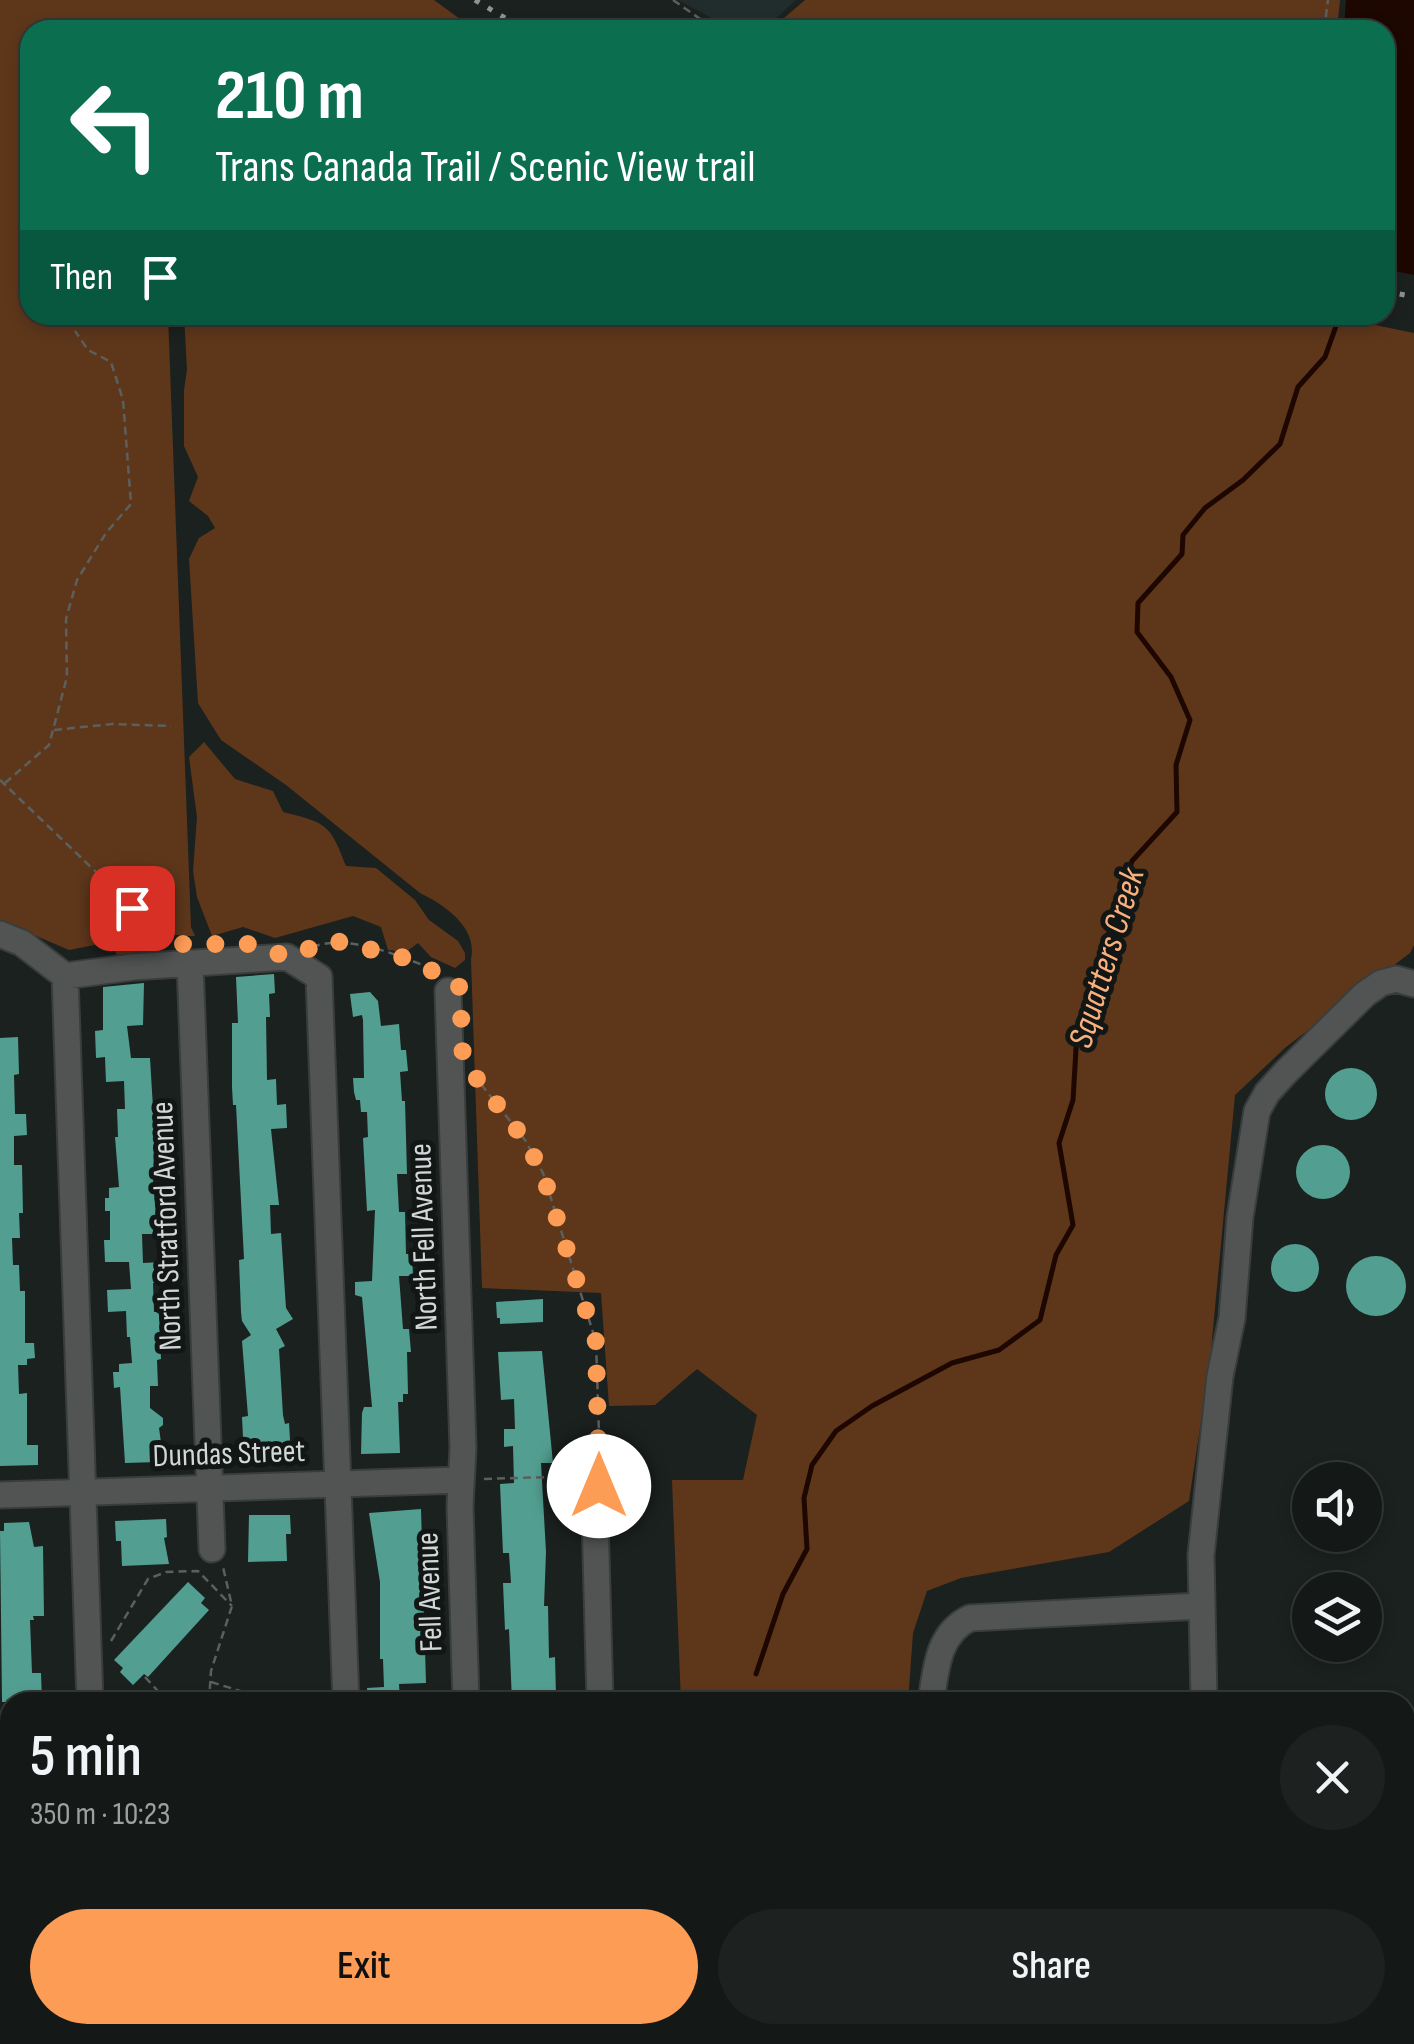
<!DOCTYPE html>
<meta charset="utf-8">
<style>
body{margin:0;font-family:"Sofia Sans Condensed",sans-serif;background:#1d2220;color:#f1f3f6;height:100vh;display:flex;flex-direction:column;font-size:38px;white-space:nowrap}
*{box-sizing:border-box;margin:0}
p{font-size:32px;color:#9da0a1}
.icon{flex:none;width:55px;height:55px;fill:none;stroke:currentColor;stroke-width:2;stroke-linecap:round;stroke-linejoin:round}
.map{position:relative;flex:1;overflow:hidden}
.side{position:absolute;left:0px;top:1692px;width:1415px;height:352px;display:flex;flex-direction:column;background:#141917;border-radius:30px 30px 0 0;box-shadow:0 5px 15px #0003,0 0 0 2px #333836}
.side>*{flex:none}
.guide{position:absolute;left:20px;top:20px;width:1375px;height:305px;border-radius:30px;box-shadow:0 5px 15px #0003,0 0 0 2px #333836;background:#0b6e4f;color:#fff;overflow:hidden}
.tools{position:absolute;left:1292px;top:1462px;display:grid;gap:20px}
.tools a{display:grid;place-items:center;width:90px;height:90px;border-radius:50%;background:#141917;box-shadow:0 5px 15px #0003,0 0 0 2px #333836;font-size:50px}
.pin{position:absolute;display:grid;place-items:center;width:85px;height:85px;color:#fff;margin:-42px;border-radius:20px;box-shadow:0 5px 15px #0006}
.me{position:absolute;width:110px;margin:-55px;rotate:0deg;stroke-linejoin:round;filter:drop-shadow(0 0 8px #0008)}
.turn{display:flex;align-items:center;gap:35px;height:210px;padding:0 30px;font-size:45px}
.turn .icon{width:130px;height:130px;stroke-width:2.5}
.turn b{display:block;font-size:70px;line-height:85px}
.then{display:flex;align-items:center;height:95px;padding:0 30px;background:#0003;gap:20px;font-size:38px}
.round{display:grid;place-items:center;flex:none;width:105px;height:105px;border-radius:52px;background:#1d2220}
.head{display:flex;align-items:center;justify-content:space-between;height:170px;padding:0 30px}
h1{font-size:60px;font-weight:600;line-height:75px}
.cta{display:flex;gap:20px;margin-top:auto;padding:20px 30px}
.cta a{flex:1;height:115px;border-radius:60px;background:#fd9c55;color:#111;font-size:40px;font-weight:600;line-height:115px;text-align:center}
.cta a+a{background:#1d2220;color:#f1f3f6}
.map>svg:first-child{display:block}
</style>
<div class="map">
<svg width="1414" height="2044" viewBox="0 0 1414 2044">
<rect width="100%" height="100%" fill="#1b211f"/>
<path fill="#212d2c" d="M678 0H796L763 30H734Z"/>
<path fill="#5e371b" d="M0 0H434L460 19 501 30H30V315H168L191 927 195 936C178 937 168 931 151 934L159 943V953L118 957 110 942 69 950 34 935 29 937 0 929Z
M805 0H1340L1337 30H770Z
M184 315H1326L1414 333V945L1410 953 1286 1047 1235 1095 1210 1361 1189 1501 1109 1552 961 1578 927 1591 913 1633 908 1702H681L672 1480H743L757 1415 697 1369 655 1405 609 1406 601 1293 482 1288 471 959C478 928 445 905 420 893L286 785 221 740 198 703 189 559 199 538 215 528 208 516 189 501 198 477 184 446V390L187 370Z
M204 742 235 779 273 791 283 812C327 823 330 824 346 866L376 868 415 900 429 920 458 941 465 953V960L455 968 431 957 418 943 406 952 388 950 381 927 353 916 275 938 243 927 212 936 197 897 193 871 197 817 189 757Z"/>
<path fill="#1d0700" d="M1346 0H1414V275L1385 269V30H1344Z"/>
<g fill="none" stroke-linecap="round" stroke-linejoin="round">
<path stroke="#1d0700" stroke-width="5" d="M756 1674 783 1594 807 1549 804 1498 812 1465 836 1431 872 1406 952 1363 999 1350 1040 1320 1056 1255 1073 1225 1059 1143 1073 1100 1077 1032 1132 861 1177 812 1176 765 1190 720 1171 677 1137 632 1138 603 1182 554 1183 535 1205 508 1243 480 1280 444 1298 387 1325 357 1340 315"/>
</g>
<path fill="#529f91" d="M274 974 275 993 269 994 270 1017H266L267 1080 276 1079 277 1105 286 1104 287 1128 271 1129 279 1205H270L271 1234 281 1233 286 1308 293 1319 276 1329 285 1346 279 1349 283 1415 285 1424 289 1423 291 1456 244 1458 242 1417 248 1416 242 1341 251 1335 242 1321 241 1312 239 1260 244 1259 236 1105H233L232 1087V1023H238L236 977Z
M144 983 143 1025 127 1026 131 1058H150L153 1108H155L153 1183 157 1226H153V1234H142L143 1263 162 1262 164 1283H153L154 1312H159L161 1359 157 1360 158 1386H150V1408L163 1418V1425L159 1428 163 1457 158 1462 125 1463 120 1387 114 1388 113 1372H119V1364L132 1363 130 1337H127L126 1311 108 1312 107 1290 131 1289 129 1262H105L104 1240H110V1211H105V1198H109V1188L119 1187 115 1137H118L117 1109H125L124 1081 106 1082 105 1057 96 1058 95 1031 103 1030V987Z
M370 992 378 1001 381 1026 399 1024 401 1050H406L408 1071 400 1072 402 1101H405L407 1174H397L399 1212H405L406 1254H412L413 1276H399L403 1329H409L411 1352H407L408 1394H403V1402H398L400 1453 361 1454 362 1413 364 1407H372L362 1297 355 1295V1282L372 1281 375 1210 367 1211 363 1138 368 1137 367 1112H361L360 1100H356L354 1092 353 1078H364L363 1020 362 1015 353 1017 350 994Z
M18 1037 19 1074 14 1075 15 1114H26L27 1135 14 1136V1165H22L23 1213H19L20 1238H12L13 1265H19L20 1291H25V1343H34L35 1358 27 1359V1365H18L19 1394 27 1393V1445H38V1465L0 1466V1038Z
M1325 1094a26 26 0 1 1 52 0a26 26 0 1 1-52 0Z
M1296 1172a27 27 0 1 1 54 0a27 27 0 1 1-54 0Z
M1271 1268a24 24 0 1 1 48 0a24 24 0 1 1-48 0Z
M1346 1286a30 30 0 1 1 60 0a30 30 0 1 1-60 0Z
M543 1299V1322L500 1324V1318H497L496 1302Z
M542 1351 553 1463H541L546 1552 544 1606H548L549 1658 555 1657 556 1696 555 1702H512L509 1629 505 1630 503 1583H511L509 1553H503L500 1484 514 1483 513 1446 504 1447V1429H515L514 1399 501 1400 498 1352Z
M421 1509 426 1683 399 1684 400 1702H368L367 1688 384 1687 383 1659H380V1582L369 1513Z
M249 1515H290L291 1534H286L287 1561 248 1562Z
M166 1519 167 1537 164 1538 169 1564 122 1566 121 1541H116L115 1521Z
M29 1522 34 1547 43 1546 44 1616H33L34 1620H30L32 1673H41L42 1702H2L0 1531H4V1523Z
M188 1582 205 1598 201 1603 209 1610 148 1677 144 1674 133 1685 120 1672 123 1668 114 1660Z"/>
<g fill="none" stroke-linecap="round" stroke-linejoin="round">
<g stroke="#393e3c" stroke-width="29">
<path id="minor" d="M0 934 22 943 65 976 133 967 287 957 319 977 346 1702
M190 963 212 1549
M65 976 90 1702
M448 991 463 1448 460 1506 466 1702
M599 1487 595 1517 600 1702
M0 1495 461 1480
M931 1702C936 1670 937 1634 970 1618L1200 1606
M1204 1702 1201 1555 1220 1376 1232 1318 1240 1217 1257 1111 1267 1093 1285 1073 1365 994 1381 983 1396 979 1414 984
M1405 1919H1414
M0 1985 10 1984
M93 2035V2044
M334 2035V2044
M454 2035 455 2044
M778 2035 779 2044
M1305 2035 1306 2044
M222 2044 223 2035
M650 2044V2035"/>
</g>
<path stroke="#5b605e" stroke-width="2.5" stroke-dasharray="8 5" stroke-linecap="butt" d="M673 0 716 30
M1324 30 1328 0
M54 730 112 724 171 726
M0 780 169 942
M5 783 49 745 67 677 66 619 77 580 106 533 131 504 123 400 111 362 88 350 75 331
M312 947C350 933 401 957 438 971
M473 1074 525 1140 543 1173 596 1342 600 1465
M484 1479 581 1476
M111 1641 148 1579 166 1572 198 1571 232 1606
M145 1677 157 1690 159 1702
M211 1682 276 1702
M209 1702 211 1671 232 1606 223 1567
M617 2035V2044"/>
<use href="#minor" stroke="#515453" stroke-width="25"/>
<path stroke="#8f9393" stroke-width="5" stroke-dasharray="5 10" stroke-linecap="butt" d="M475 0 525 30
M1385 291 1414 297"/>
</g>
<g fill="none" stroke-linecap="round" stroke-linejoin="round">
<path stroke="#fd9c55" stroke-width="18" stroke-dasharray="0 32.4" d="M132 908 172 944H252L287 957 332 940 405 958 456 982 460 988 463 1061 525 1140 543 1174 596 1342 599 1486"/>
</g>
<g text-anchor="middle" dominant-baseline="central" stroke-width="10" stroke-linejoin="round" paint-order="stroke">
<g font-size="32" fill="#d4d7d7" stroke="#121716">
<text transform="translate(167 1226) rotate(-92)">North Stratford Avenue</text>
<text transform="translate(424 1237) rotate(-92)">North Fell Avenue</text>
<text transform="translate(229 1454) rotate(-2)">Dundas Street</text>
<text transform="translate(430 1592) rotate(-92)">Fell Avenue</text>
</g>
<g font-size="35" font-style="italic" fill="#fab07d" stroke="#121716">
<text transform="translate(1107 958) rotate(-73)">Squatters Creek</text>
</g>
</g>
</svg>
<div class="tools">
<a><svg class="icon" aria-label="sound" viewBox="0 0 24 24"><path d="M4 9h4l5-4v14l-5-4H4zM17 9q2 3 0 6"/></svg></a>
<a><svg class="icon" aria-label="layers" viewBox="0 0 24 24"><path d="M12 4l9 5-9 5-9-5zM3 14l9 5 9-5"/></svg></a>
</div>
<div class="pin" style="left:132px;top:908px;background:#d93025"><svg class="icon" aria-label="arrive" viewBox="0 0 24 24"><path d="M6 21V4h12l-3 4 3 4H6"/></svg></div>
<svg class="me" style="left:599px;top:1486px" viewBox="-20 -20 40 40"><circle r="19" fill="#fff"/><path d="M0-13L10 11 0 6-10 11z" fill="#fd9c55"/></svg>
<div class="guide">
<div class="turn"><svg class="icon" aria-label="left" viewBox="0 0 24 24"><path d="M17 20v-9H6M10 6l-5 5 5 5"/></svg><div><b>210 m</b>Trans Canada Trail / Scenic View trail</div></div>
<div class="then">Then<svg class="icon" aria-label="arrive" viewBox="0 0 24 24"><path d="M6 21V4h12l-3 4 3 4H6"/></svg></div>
</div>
<section class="side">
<div class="head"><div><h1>5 min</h1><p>350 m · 10:23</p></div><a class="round"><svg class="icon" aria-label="close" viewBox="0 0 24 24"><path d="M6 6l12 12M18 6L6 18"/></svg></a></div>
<div class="cta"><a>Exit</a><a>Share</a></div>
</section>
</div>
